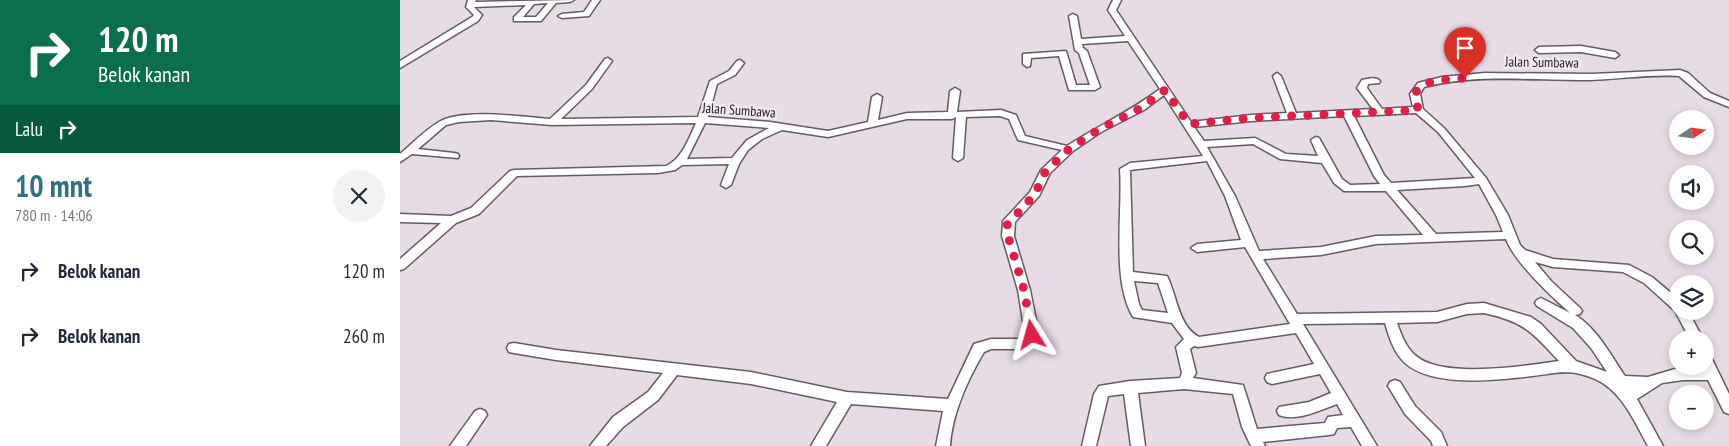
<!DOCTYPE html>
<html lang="id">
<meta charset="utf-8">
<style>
body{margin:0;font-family:"PT Sans Narrow",sans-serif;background:#f2f2f3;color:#1f2937;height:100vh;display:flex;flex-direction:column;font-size:19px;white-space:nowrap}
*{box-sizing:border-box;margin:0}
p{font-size:16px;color:#747a83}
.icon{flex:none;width:28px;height:28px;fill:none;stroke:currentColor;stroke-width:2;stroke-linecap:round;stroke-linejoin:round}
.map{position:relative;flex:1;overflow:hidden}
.sheet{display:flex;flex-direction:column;background:#fff;width:400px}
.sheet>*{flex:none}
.guide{background:#0b6e4f;color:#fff;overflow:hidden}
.needle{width:32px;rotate:77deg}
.tools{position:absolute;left:1269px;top:110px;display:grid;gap:10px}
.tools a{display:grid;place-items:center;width:45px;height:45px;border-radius:50%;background:#fff;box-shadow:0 2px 8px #0003;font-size:25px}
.pin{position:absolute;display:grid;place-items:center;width:42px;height:42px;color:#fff;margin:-51px -21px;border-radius:50% 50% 50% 0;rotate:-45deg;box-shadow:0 0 5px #0007}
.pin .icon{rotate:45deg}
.me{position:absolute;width:55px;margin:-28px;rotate:352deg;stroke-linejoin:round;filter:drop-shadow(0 0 4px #0008)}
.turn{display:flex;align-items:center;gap:18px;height:105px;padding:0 15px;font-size:22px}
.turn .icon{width:65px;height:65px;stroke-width:2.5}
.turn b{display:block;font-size:35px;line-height:42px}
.then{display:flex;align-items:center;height:48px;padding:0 15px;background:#0003;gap:10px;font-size:19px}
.round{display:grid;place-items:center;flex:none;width:52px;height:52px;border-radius:26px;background:#f2f2f3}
.overview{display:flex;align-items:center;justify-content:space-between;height:85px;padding:0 15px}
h1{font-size:30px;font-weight:700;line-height:38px;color:#2e7382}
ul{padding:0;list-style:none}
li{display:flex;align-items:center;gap:15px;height:65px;padding:0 15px}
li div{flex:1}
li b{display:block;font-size:19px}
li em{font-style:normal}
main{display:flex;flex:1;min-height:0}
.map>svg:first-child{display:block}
</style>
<main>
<section class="sheet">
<div class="guide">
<div class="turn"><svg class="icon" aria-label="right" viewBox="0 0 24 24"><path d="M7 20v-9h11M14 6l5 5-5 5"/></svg><div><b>120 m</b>Belok kanan</div></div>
<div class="then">Lalu<svg class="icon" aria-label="right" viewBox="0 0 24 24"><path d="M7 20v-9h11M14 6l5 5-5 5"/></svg></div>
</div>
<div class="overview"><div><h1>10 mnt</h1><p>780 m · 14:06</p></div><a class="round"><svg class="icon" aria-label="close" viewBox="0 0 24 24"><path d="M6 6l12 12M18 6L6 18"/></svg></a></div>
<ul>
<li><svg class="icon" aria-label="right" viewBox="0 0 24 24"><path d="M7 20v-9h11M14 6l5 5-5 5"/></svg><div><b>Belok kanan</b></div><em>120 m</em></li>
<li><svg class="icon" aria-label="right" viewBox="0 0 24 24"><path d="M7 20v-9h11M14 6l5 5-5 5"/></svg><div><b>Belok kanan</b></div><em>260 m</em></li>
</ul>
</section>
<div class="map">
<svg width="1329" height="446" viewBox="0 0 1329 446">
<rect width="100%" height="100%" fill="#e7dbe5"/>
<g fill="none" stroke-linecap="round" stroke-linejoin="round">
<g stroke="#665b64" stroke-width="3">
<path id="minor" d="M68 0H76L75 2 174 0 170 2 156 3 141 21H114V17L126 5 74 7 82 15 78 21 0 68V61L72 17 74 15 66 7ZM148 3 136 17H123L134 4Z
M192 0H200L189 16 162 18 158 16 162 14 184 12Z
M713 0H721L716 10 791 122 851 115 887 113 873 76 877 73 881 76 896 113 973 109 957 88 962 80C967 79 976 76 980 81L979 83 968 84 967 88 982 109 1013 107 1010 94 1018 83 1042 77 1085 73 1192 74 1280 70 1288 73 1310 93 1329 101V107L1304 97 1279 76C1249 74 1220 79 1191 80 1135 81 1080 73 1024 87L1020 94 1023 109 1044 128 1086 178 1108 215 1120 245 1125 250 1153 259 1229 265 1252 277 1278 299V311H1288L1303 339H1290L1275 311 1244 283 1223 272 1153 267 1135 262 1151 281 1180 308 1182 311 1180 314 1175 315C1197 328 1211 356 1225 376L1248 377 1275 369 1303 368 1302 366H1305V353L1310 355 1329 394V414L1324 412 1308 380H1283L1262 383 1237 399 1263 446H1248C1234 421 1222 391 1195 379 1170 368 1157 373 1132 376 1097 380 1033 388 1005 363 994 353 989 337 985 323L903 324 977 446H962L951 427 937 428 934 434 929 435 863 442 865 446H851L842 427 833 394 784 389 738 393 745 446H731L724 394 708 396 696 446H682L694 394 699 386 730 381 780 378 782 373 776 347 784 339 772 323 733 317C711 280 723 213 720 169L730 163 803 156 764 95 744 110 701 132 673 151 650 173 639 196 615 222 614 236 630 290 639 335 628 348 623 349H591L584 352C568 379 552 414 550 446H536L543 411 451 404 426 446H411L437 402 351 384 277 375 258 400 223 427 206 446H190L213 417 248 392 263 373 156 360 114 353 109 352 107 348 109 344 114 343 156 350 351 372 447 392 548 399 574 344 591 339H620L625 333 618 290 602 236 603 221 630 192 641 170 662 150 618 140 609 119 600 116 566 117 563 158 558 161 553 158 556 117 552 119H507L428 137 382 130 362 139 348 150 339 164 331 185 326 188 321 185 329 164 282 165 275 170 258 173 117 176 79 214 56 223 4 269 0 270V259L41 223 0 222V214L51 216 71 208 110 171 114 170 266 166C282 159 289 138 296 123L152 125 91 120 59 122 46 125 18 149 54 153 58 154 59 156 58 158 12 154 0 162V154C12 144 25 130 39 122 62 108 123 117 150 119L186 85 205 59 208 58 212 61 192 89 161 119 298 117 310 81 329 71 337 61 340 60 344 63 335 75 317 84 308 117 370 122 428 131 468 122 472 97 477 94 482 97 478 120 507 113 548 112 550 91 555 88 560 91 557 112 601 110 616 115 625 136 667 146C698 126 731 111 760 89L728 41 682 44 683 48 687 51 700 87 695 90H669L659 56 631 58 630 66 627 67 623 64V54L666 51 676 85H690L679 53 675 50 669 16 673 14 677 16 681 39 725 36 708 10ZM1016 113 1038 132 1075 178 991 183 984 175 954 116ZM944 116 974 176 980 184 950 185 942 179 919 138 916 137 911 140 918 156 886 154 855 138 804 141 794 127 851 121ZM305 123 369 128 347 140 332 158 287 159ZM853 144 880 159 922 163 934 183 944 191H986L1023 235 976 236 921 247 859 251 835 196 807 147ZM807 161 825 196 841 240 797 244 791 248 797 252 845 247 890 324 799 337C778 326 777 295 767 276L733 272 730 170ZM1079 184 1096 215 1103 232 1036 234 997 190 1065 186ZM1106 239C1115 263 1151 296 1170 313L1141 298 1137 300 1135 303 1137 306 1173 328 1191 348 1207 372 1176 361 1141 324 1131 317 1084 303 1067 304 1037 312 897 314 863 259 921 255 976 244ZM734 281 758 283 768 313 742 310 739 304ZM1084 313C1125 322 1132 332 1159 361 1125 366 1043 379 1016 356 1006 348 1001 334 997 323L1037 322 1067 314ZM896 333 914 364 867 374 865 378 867 382 872 384 920 374 931 393 909 402 879 407 877 411 879 415C897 422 920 410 937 404L943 415 928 417 925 423 857 429 843 385 793 378 796 373 790 349 794 346 798 347Z
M1181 46 1215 52 1219 55 1215 58 1181 52 1139 53 1135 50 1139 47Z
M995 380 1000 382 1015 406 1041 432 1047 446H1033L1031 441 1005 414 988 386 990 382Z
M80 409 85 411 87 415 66 446H50L75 411Z"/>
</g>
<use href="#minor" fill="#fff" fill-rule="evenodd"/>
</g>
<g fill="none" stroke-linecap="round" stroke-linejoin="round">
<path stroke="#e11d48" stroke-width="9" stroke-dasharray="0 16.2" d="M632 335 624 290 608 236 607 225 635 194 645 172 669 149 698 130 741 108 765 90 789 124 851 118 1018 110 1015 94C1022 78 1049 80 1065 78"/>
</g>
<g text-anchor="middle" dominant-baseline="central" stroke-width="4.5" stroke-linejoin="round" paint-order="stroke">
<g font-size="14" fill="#252024" stroke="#f4e8f2">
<text transform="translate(1142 62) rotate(1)">Jalan Sumbawa</text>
<text transform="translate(339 110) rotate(4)">Jalan Sumbawa</text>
</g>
</g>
</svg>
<div class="tools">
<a><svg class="needle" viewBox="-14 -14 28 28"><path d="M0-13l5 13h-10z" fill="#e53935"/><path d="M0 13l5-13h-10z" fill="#747a83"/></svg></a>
<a><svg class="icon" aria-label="sound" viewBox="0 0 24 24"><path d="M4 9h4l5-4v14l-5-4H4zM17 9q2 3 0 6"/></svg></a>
<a><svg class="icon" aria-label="search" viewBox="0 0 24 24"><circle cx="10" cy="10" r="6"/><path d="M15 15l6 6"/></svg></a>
<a><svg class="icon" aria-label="layers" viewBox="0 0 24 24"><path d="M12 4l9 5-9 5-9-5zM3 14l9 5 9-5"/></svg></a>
<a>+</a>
<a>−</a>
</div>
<div class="pin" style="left:1065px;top:78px;background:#d93025"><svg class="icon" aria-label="arrive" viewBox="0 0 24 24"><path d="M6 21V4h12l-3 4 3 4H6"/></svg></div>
<svg class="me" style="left:632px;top:335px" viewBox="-20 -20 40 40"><path d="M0-17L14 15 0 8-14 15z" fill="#e11d48" stroke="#fff" stroke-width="4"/></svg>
</div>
</main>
